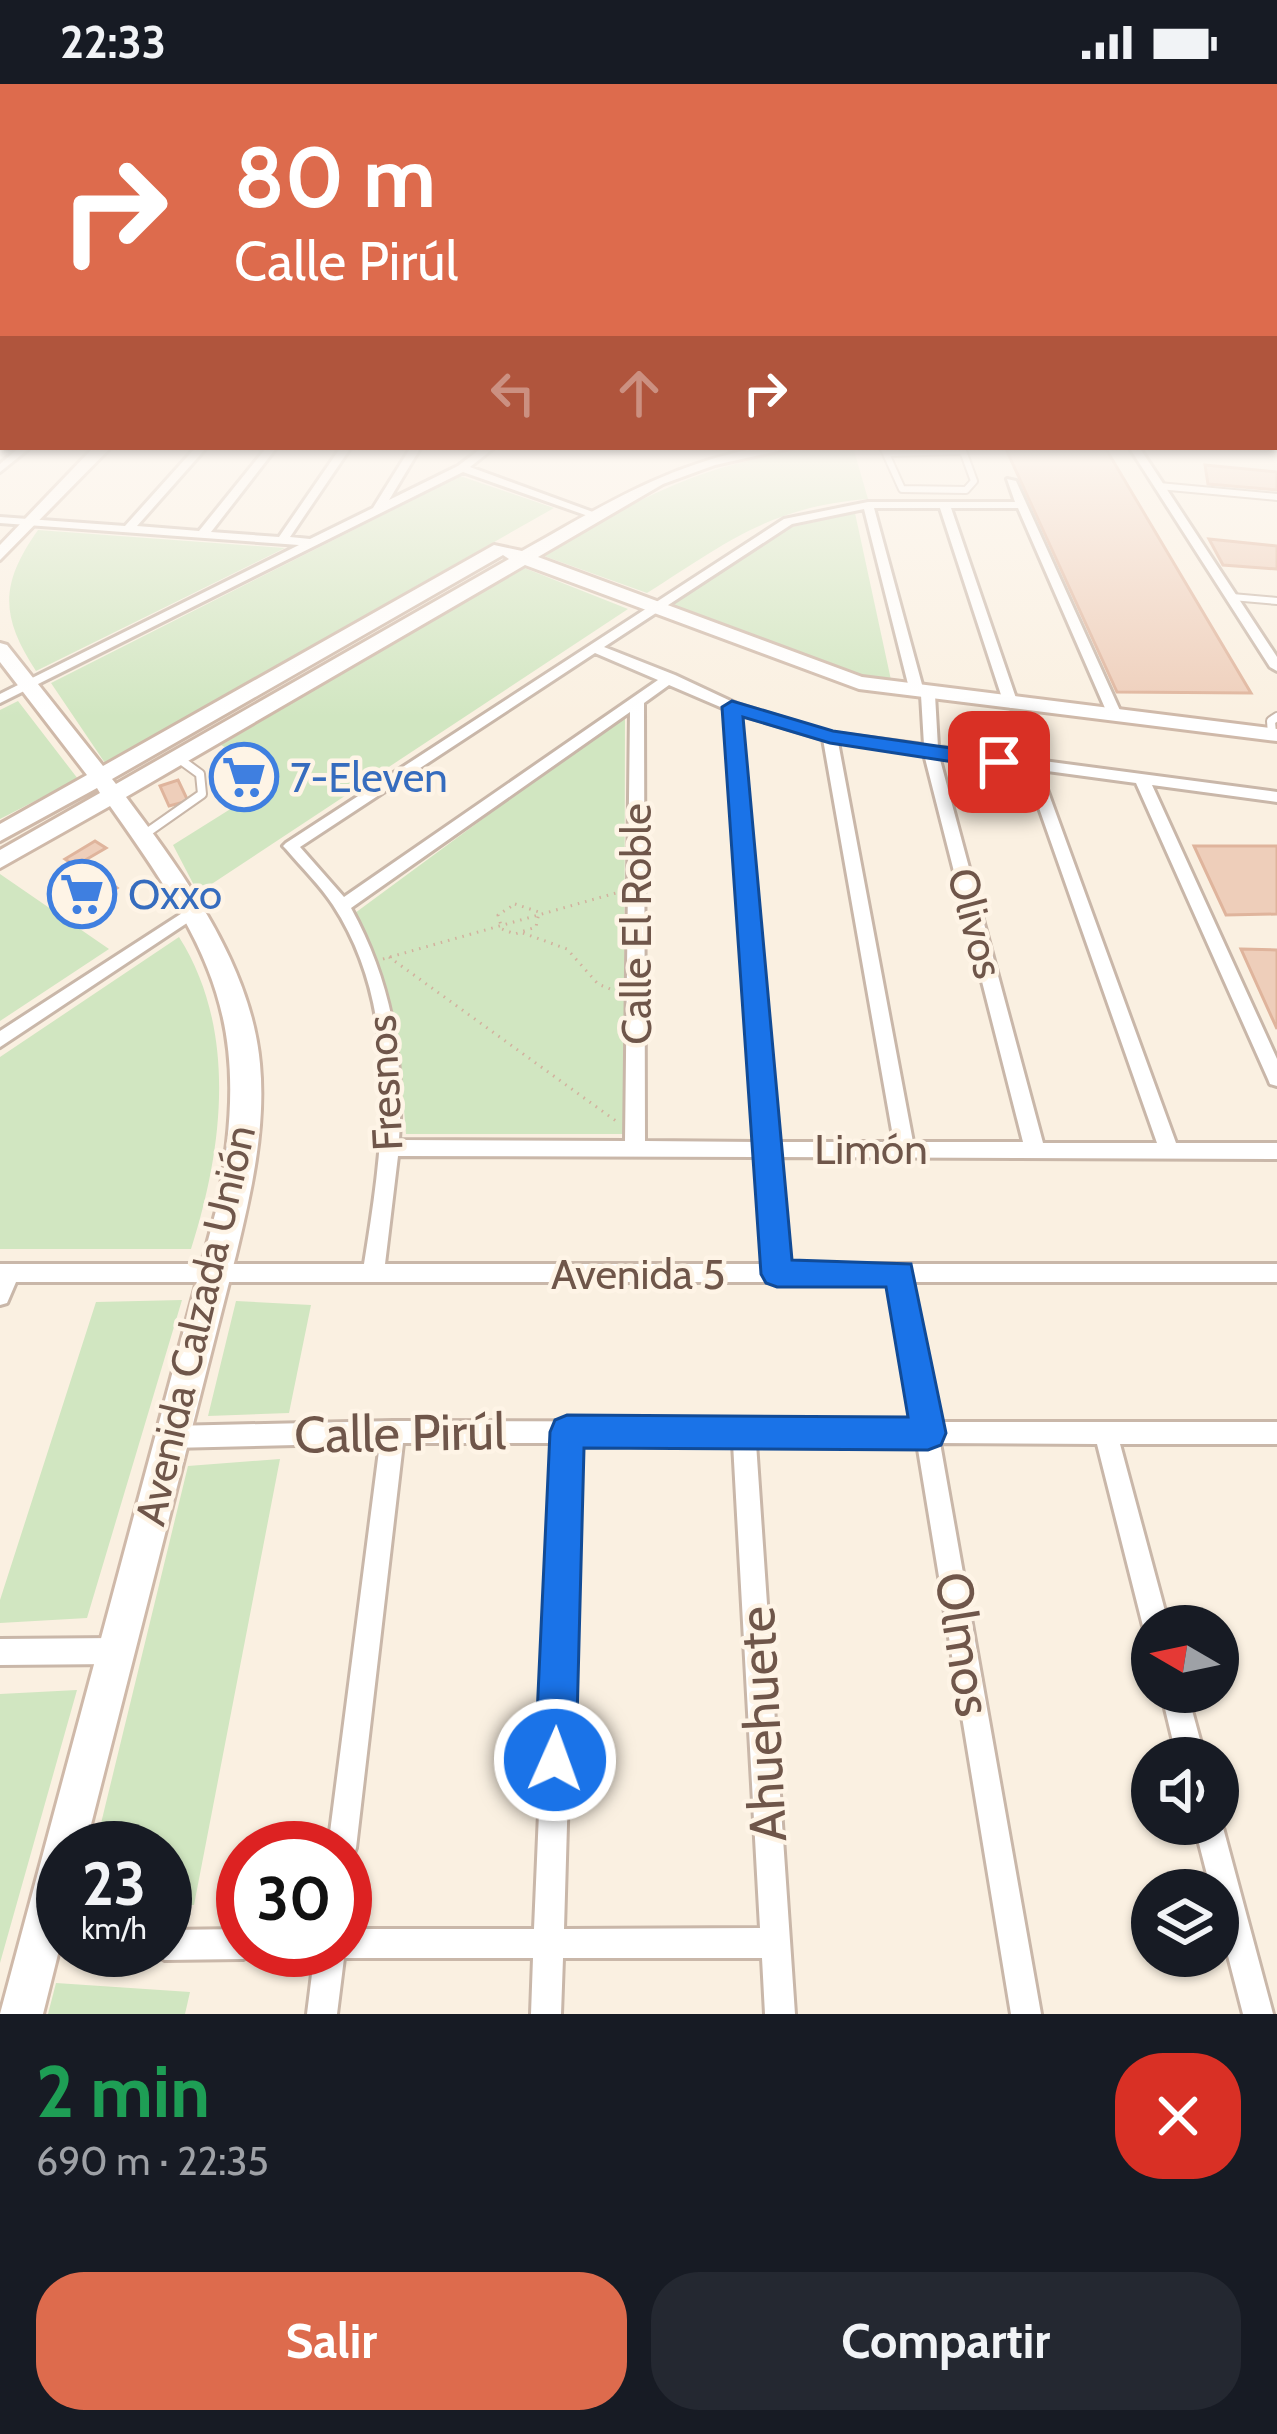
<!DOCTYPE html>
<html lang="es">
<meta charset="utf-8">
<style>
body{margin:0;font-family:Cabin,sans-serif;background:#242831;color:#f1f3f6;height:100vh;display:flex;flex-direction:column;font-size:45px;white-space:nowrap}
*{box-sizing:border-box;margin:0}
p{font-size:39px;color:#9ea1a6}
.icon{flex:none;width:66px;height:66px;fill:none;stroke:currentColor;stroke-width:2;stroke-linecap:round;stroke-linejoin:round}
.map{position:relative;height:1930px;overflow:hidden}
.drawer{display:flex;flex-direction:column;background:#171b24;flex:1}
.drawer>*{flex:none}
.top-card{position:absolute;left:0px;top:0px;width:1278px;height:366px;box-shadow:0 3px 9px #0004;background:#dd6b4d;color:#fff;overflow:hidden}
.needle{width:78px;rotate:279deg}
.controls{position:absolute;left:1131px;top:1521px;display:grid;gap:24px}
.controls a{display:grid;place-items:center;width:108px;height:108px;border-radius:50%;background:#171b24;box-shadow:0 3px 9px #0004;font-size:60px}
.speed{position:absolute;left:36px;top:1737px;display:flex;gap:24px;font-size:60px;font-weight:700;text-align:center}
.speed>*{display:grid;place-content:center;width:156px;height:156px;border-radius:50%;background:#171b24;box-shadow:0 3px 9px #0004;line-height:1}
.speed small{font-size:30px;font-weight:400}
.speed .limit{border:18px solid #d22;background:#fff;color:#111}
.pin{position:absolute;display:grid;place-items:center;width:102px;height:102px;color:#fff;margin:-51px;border-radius:24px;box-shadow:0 6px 18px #0006}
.me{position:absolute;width:132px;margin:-66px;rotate:2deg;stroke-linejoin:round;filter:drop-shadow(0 0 9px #0008)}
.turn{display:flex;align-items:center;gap:42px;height:252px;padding:0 36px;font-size:54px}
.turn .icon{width:156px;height:156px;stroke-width:2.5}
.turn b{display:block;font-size:84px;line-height:102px}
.lanes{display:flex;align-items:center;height:114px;padding:0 36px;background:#0003;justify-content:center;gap:60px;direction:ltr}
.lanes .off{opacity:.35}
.round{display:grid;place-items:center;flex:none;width:126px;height:126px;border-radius:48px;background:#242831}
.overview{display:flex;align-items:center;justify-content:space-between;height:204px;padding:0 36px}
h1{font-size:72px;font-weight:700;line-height:90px;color:#1e9e55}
.cta{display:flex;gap:24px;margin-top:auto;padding:24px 36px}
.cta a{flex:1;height:138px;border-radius:48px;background:#dd6b4d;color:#fff;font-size:48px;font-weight:700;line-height:138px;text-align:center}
.cta a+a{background:#242831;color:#f1f3f6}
.status{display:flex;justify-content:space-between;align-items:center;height:84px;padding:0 60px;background:#171b24;direction:ltr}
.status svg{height:33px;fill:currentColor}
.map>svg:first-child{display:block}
</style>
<div class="status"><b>22:33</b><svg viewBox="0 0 49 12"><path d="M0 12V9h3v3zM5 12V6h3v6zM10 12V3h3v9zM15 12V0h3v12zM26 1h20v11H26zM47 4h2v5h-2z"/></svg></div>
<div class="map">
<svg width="1277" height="1930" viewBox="0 0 1277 1930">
<rect width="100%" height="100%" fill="#faf0e1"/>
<path fill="#d1e6c1" d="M824 363H853L868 415C769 423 728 458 647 509L541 471C645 411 703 378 824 363Z
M460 392 554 424 105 679 51 599Z
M855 429 891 596 855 590 667 523 779 446Z
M38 446 285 464 36 587C0 532 0 500 38 446Z
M522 483 628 525 198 809 173 761 280 694 221 661Z
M18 617 78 695 0 735V626Z
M625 630 624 1050H406C400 963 388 910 355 829Z
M0 790 109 865 0 937Z
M179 853C238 946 223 1065 191 1165H0V973Z
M182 1216 87 1534 0 1539V1516L96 1218Z
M236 1217 311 1221 289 1329 208 1332Z
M280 1375 194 1821H165V1764H95L188 1382Z
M77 1606 0 1879V1610Z
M56 1899 190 1908 185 1930H48Z"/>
<path fill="#eeceba" stroke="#dfb49c" stroke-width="3" d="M1006 365H1106L1251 609 1117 608Z
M1205 381 1277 388V406L1208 400Z
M1209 455 1277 462V485L1223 481Z
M245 678 271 693 243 711 223 700 225 691Z
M178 696 188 717 169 722 160 702Z
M95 757 106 764 75 782 65 775Z
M1194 762H1277V830L1226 831Z
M105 795 117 804 81 827 56 810 75 798Z
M1241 865 1277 866V945Z"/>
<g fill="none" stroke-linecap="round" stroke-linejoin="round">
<g stroke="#c9b7a9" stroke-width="10">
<path id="lane-far1" d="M883 363 902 405 966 406 974 397 963 367 887 369
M1159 402 1277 413
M1232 513 1277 517"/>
</g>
<g stroke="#c9b7a9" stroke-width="12">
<path id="lane" d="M1272 650 1271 637 1277 633
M145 750 202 710 200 690 178 674"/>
</g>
<g stroke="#c9b7a9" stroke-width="6">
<path id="street" d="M20 363H31L0 388V380Z
M196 363H207L137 442 199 447 267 363H277L211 448 279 453 341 363H351L290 453 310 455 373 424 411 363H421L389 416 458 382 483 363H495L470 383 601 431 591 433 463 388 0 619V610L299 461 0 439V433L125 442Z
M1129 363H1139L1277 573V587L1270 583Z
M1007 395 1016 397 1122 631 1115 635 1108 631 1018 424H951L1018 620 1011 624 1004 620 940 424H874L924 608 935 611 938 663 1277 708V718L1152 701 1277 975V1002L1270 1000 1268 995 1136 699 1040 686 1176 1059H1277V1075L777 1073 787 1180H1277V1198H912L937 1338H1277V1360H1120L1169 1542H1152V1553L1147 1551 1143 1542 1097 1360 940 1359 1041 1930H1011L917 1359H756L795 1930H765L762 1874H563L561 1930H531L533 1874H344L337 1930H307L315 1866H345V1845H534L555 1359H403L356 1764 352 1774 345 1777V1764H328L380 1359 171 1364 163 1361 160 1353 163 1345 171 1342 393 1337 914 1338 891 1198H16L7 1219 0 1221V1180H364C383 1062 403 928 333 821 320 801 302 784 286 765L283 762 286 759 784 435 868 418H1015ZM864 425 910 608 921 611 924 661 832 649 737 620 675 591 604 563 792 440ZM595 569 658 596 344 813 300 763ZM669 601 725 625 757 1058 645 1057 644 619ZM630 628 625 1057 399 1056C405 973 391 897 351 824ZM739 630 823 655 894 1058H776ZM838 658 924 670 1023 1058H913ZM939 672 1025 684 1157 1059H1043ZM398 1072 758 1073 766 1180H385ZM578 1359H733L760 1844 564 1845Z
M190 824 198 829 196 833 0 963V947Z
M115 1554 124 1558 128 1567 124 1576 115 1580 0 1581V1555Z
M1161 1608H1187L1205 1674H1177Z
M1218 1730 1222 1740 1273 1930H1243L1218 1833V1806H1211L1194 1740H1218Z
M243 1845V1866H255L253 1870 243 1875 165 1876 155 1871 152 1866H165V1846Z"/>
</g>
<g stroke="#cfb9a9" stroke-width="6">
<path id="secondary" d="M94 363H111L0 476V461Z
M762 363H796L715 381 663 400 538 473 862 593 1277 645V657L859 605 525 481 126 713C184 791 251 880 260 980 266 1044 251 1109 236 1171L85 1764H63V1850L43 1930H0L217 1123C253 939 215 870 110 722L0 784V766L100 709 97 704 0 757V740L87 691 0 578V559L7 561 103 682 494 461 522 467C606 420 666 381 762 363ZM503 471 509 475 116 700 112 695Z"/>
</g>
<path stroke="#d2b19e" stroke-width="3" stroke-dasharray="1.5 6" stroke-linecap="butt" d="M515 820 539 828 536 843 515 850 502 845 498 831Z
M523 849 567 865 598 900 615 907
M389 873 616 1037
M383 875 616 809"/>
<use href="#lane-far1" stroke="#fff" stroke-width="6"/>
<use href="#lane" stroke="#fff" stroke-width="8"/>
<use href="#street" fill="#fff" fill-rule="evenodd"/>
<use href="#secondary" fill="#fff" fill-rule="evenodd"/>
</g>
<linearGradient id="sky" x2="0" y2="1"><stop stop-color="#94c4e6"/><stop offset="0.57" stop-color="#fdf8f2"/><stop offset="1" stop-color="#fdf8f2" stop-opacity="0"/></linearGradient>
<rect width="1277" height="633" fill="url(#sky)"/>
<path fill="#1a73e8" stroke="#114b97" stroke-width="3" d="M732 617 833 647 999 671 1010 678 999 685 830 659 743 633 792 1176 911 1180 946 1349 941 1361 928 1366 584 1364 576 1676 570 1691 555 1697 541 1691 535 1676 550 1348 555 1336 567 1331 908 1333 886 1203H777L766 1199 761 1190 722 623Z"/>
<defs>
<g id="supermarket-ring" transform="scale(3.45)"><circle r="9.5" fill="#fef4e6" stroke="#3f7fe0" stroke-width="1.5"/><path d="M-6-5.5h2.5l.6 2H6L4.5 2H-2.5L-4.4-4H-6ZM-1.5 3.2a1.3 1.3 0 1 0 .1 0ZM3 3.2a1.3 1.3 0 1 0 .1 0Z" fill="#3f7fe0"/></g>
</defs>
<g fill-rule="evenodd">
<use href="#supermarket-ring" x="244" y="693"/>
<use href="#supermarket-ring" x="82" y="810"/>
</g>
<g text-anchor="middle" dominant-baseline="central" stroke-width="9" stroke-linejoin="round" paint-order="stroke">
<g font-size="42" fill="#366cbe" stroke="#fef4e6" text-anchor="start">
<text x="290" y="693">7-Eleven</text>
<text x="128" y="810">Oxxo</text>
</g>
<g font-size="42" fill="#6f564a" stroke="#fef4e6">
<text transform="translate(976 839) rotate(75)">Olivos</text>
<text transform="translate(636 840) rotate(-90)">Calle El Roble</text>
<text transform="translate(384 999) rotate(-93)">Fresnos</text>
<text x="871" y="1065">Limón</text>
<text x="638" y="1190">Avenida 5</text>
<text transform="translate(195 1241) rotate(-77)">Avenida Calzada Unión</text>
</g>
<g font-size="51" fill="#6f564a" stroke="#fef4e6">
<text transform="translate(400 1349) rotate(-1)">Calle Pirúl</text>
<text transform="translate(964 1560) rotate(81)">Olmos</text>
<text transform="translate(762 1640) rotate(-93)">Ahuehuete</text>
</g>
</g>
</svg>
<div class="controls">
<a><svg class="needle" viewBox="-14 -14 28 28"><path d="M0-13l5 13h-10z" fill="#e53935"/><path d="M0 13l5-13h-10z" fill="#9ea1a6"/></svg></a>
<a><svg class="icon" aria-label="sound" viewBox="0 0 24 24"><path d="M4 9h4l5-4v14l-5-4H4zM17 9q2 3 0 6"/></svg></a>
<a><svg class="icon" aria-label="layers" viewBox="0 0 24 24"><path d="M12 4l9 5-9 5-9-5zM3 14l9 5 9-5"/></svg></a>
</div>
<div class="speed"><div>23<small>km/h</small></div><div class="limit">30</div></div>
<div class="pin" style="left:999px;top:678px;background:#d93025"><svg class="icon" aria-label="arrive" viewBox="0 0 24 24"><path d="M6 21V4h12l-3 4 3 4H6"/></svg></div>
<svg class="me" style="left:555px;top:1676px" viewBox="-20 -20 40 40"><circle r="17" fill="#1a73e8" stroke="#fff" stroke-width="3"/><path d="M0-11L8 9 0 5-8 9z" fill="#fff"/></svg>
<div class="top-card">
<div class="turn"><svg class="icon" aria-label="right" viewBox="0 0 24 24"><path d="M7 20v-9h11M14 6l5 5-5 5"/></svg><div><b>80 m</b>Calle Pirúl</div></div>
<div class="lanes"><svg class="icon off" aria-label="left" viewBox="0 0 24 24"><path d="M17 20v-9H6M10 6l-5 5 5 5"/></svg><svg class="icon off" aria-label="ahead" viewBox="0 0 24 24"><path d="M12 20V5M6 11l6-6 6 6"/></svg><svg class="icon" aria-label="right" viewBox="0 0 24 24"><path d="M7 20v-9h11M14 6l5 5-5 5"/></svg></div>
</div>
</div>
<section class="drawer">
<div class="overview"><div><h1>2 min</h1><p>690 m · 22:35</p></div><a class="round" style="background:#d93025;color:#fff"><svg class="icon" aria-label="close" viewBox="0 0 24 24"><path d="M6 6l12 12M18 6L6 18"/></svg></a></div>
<div class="cta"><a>Salir</a><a>Compartir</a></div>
</section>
